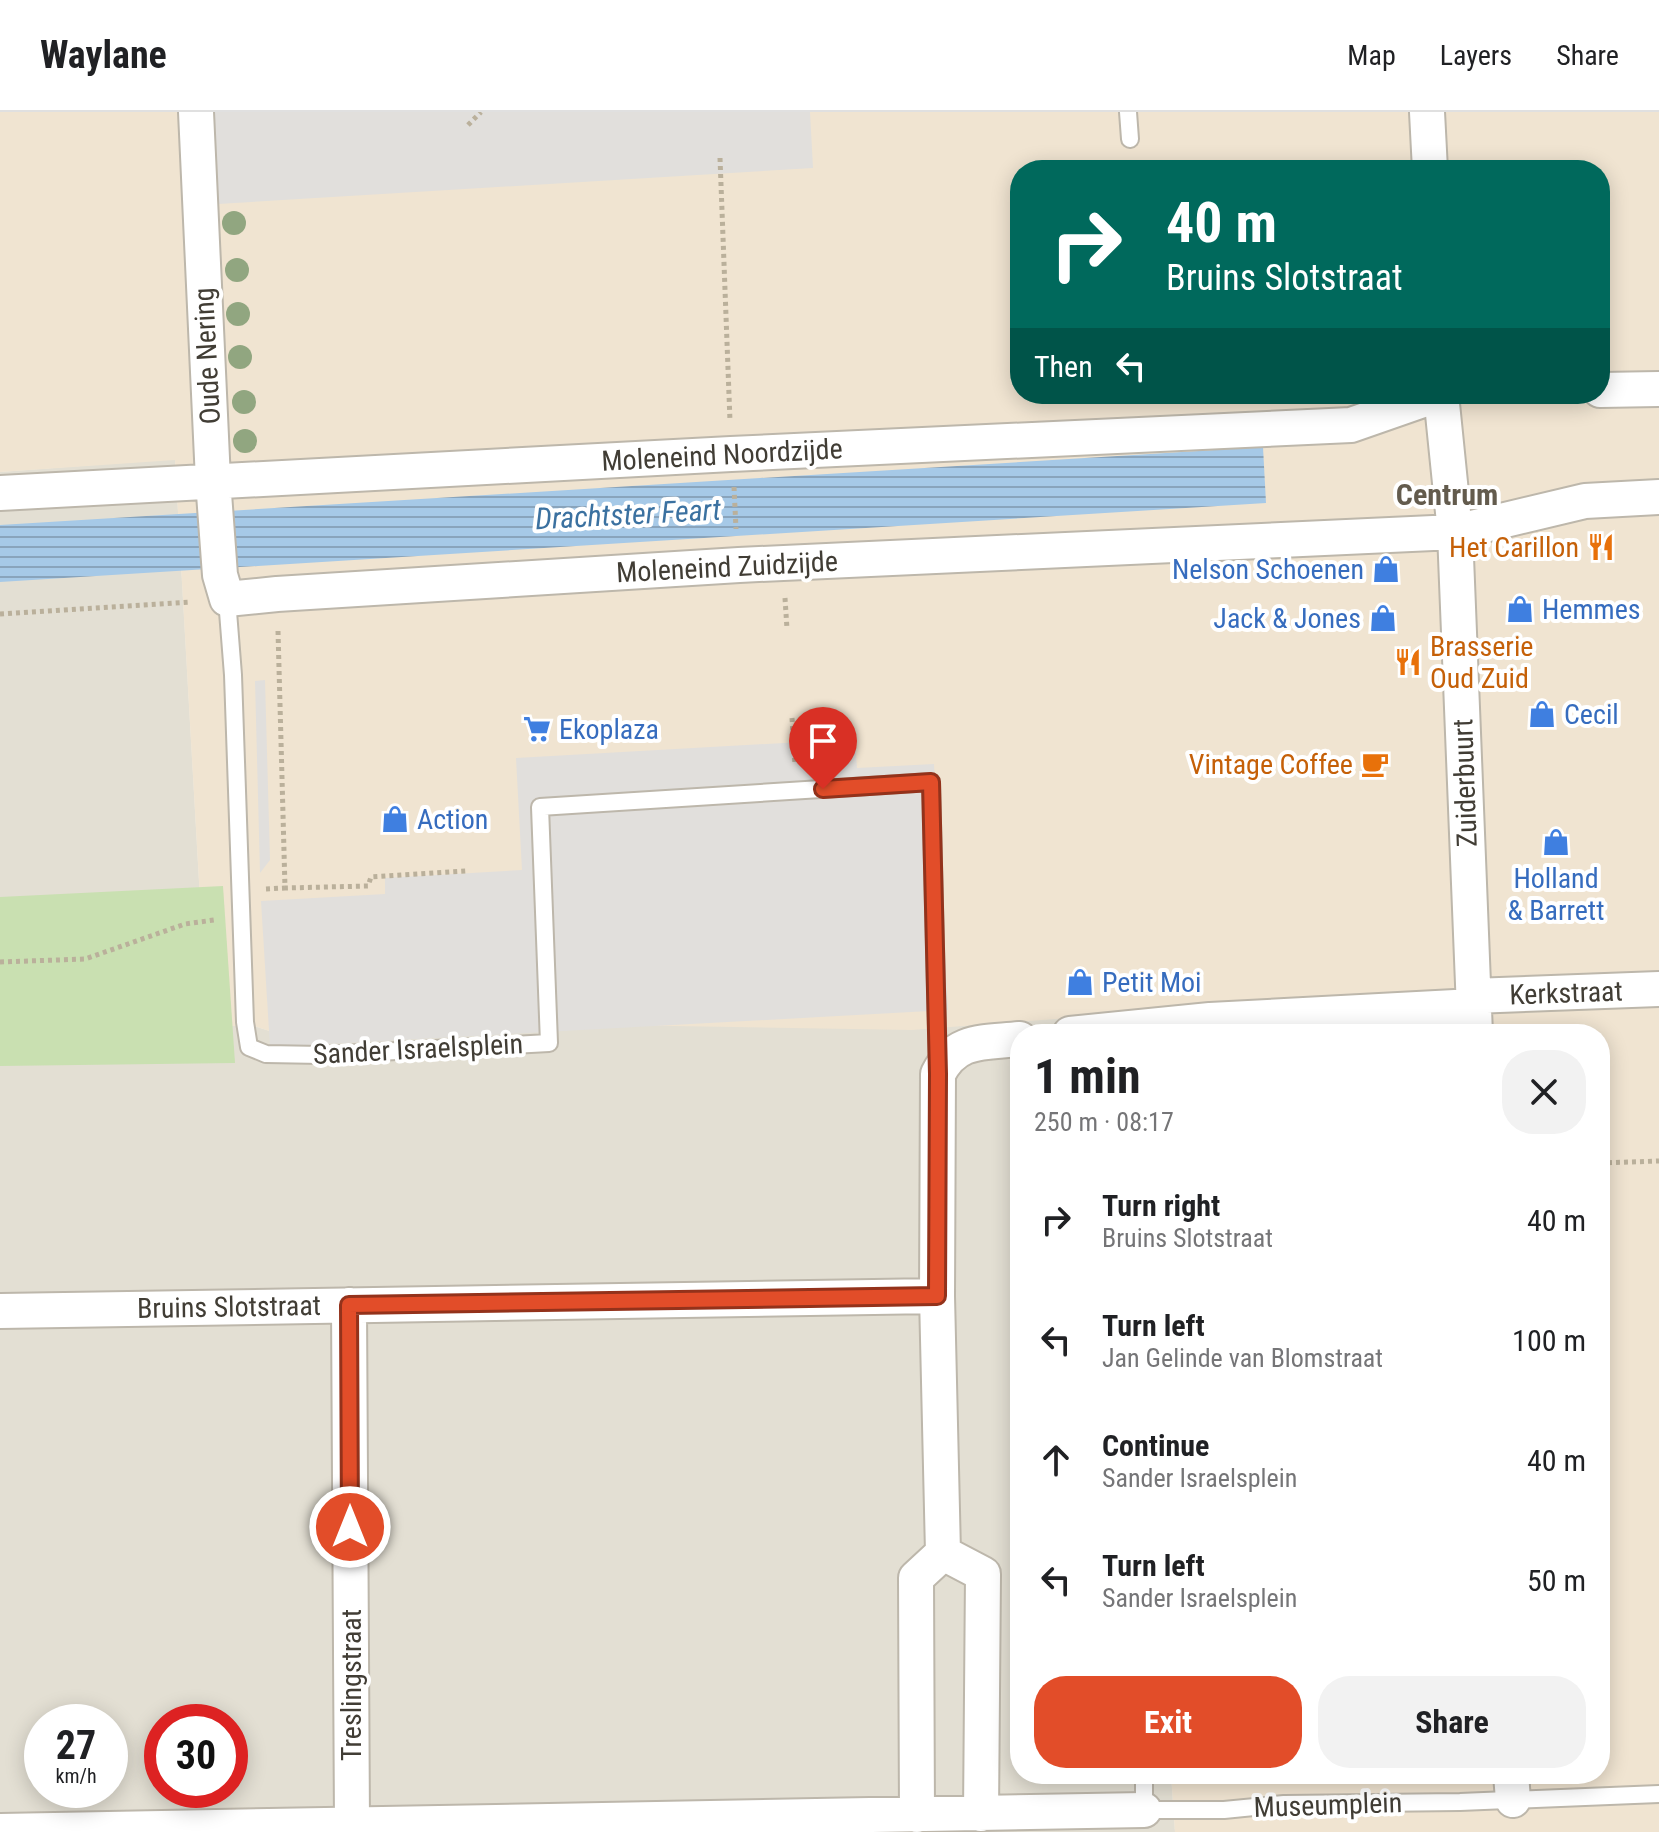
<!DOCTYPE html>
<meta charset="utf-8">
<style>
body{margin:0;font-family:"Roboto Condensed",sans-serif;background:#f2f2f2;color:#202124;height:100vh;display:flex;flex-direction:column;font-size:30px;white-space:nowrap}
*{box-sizing:border-box;margin:0}
p{font-size:26px;color:#757577}
.icon{flex:none;width:44px;height:44px;fill:none;stroke:currentColor;stroke-width:2;stroke-linecap:round;stroke-linejoin:round}
.map{position:relative;flex:1;overflow:hidden}
.side{position:absolute;left:1010px;top:912px;width:600px;height:760px;display:flex;flex-direction:column;background:#fff;border-radius:32px;box-shadow:0 4px 20px #0003}
.side>*{flex:none}
.hud{position:absolute;left:1010px;top:48px;width:600px;height:244px;border-radius:32px;box-shadow:0 4px 20px #0003;background:#00695c;color:#fff;overflow:hidden}
.speed{position:absolute;left:24px;top:1592px;display:flex;gap:16px;font-size:40px;font-weight:700;text-align:center}
.speed>*{display:grid;place-content:center;width:104px;height:104px;border-radius:50%;background:#fff;box-shadow:0 4px 20px #0003;line-height:1}
.speed small{font-size:20px;font-weight:400}
.speed .limit{border:12px solid #d22;background:#fff;color:#111}
.pin{position:absolute;display:grid;place-items:center;width:68px;height:68px;color:#fff;margin:-82px -34px;border-radius:50% 50% 50% 0;rotate:-45deg;box-shadow:0 0 8px #0007}
.pin .icon{rotate:45deg}
.me{position:absolute;width:88px;margin:-44px;rotate:0deg;stroke-linejoin:round;filter:drop-shadow(0 0 6px #0008)}
.turn{display:flex;align-items:center;gap:28px;height:168px;padding:0 24px;font-size:36px}
.turn .icon{width:104px;height:104px;stroke-width:2.5}
.turn b{display:block;font-size:56px;line-height:68px}
.then{display:flex;align-items:center;height:76px;padding:0 24px;background:#0003;gap:16px;font-size:30px}
.round{display:grid;place-items:center;flex:none;width:84px;height:84px;border-radius:32px;background:#f2f2f2}
.summary{display:flex;align-items:center;justify-content:space-between;height:136px;padding:0 24px}
h1{font-size:48px;font-weight:700;line-height:60px}
.action{display:flex;gap:16px;margin-top:auto;padding:16px 24px}
.action a{flex:1;height:92px;border-radius:32px;background:#e24d29;color:#fff;font-size:32px;font-weight:700;line-height:92px;text-align:center}
.action a+a{background:#f2f2f2;color:#202124}
ul{padding:0;list-style:none}
li{display:flex;align-items:center;gap:24px;height:120px;padding:0 24px}
li div{flex:1}
li b{display:block;font-size:30px}
li em{font-style:normal}
header{display:flex;align-items:center;gap:48px;box-sizing:border-box;height:112px;padding:0 40px;background:#fff;border-bottom:2px solid #e0e0e0}
header strong{font-size:38px}
nav{display:flex;gap:44px;margin-inline-start:auto;font-size:28px}
.map>svg:first-child{display:block}
</style>
<header>
<strong>Waylane</strong>
<nav><a>Map</a><a>Layers</a><a>Share</a></nav>
</header>
<div class="map">
<svg width="1659" height="1720" viewBox="0 0 1659 1720">
<defs>
<pattern id="water-rules" width="6" height="5" patternUnits="userSpaceOnUse" patternTransform="scale(2)"><rect width="6" height="5" fill="#a6c9e7"/><path d="M0 2.5h6" fill="none" stroke="#89a4bc"/></pattern>
</defs>
<rect width="100%" height="100%" fill="#f0ede4"/>
<path fill="#e3dfd3" fill-rule="evenodd" d="M175 347 205 875 228 914H254L282 923 1225 894V922H1020V1662H1171L1175 1720H0V360ZM42 1610H110V1678H42ZM162 1610H230V1678H162Z"/>
<path fill="#f0e4d1" fill-rule="evenodd" d="M0 0H1659V1720H1175L1171 1662H1600V922H1225V894L912 918 551 912 282 923 254 914H228L205 875 175 348 0 360ZM1020 58H1600V282H1020Z"/>
<path fill="#c9e0b1" d="M223 774 235 951 0 954V785Z"/>
<path fill="#e1dfdc" d="M195 0H810L813 56 201 93Z
M265 568 270 748 260 761 255 569Z
M855 627 857 656 934 652 948 898 270 935 261 789 385 782V766L522 758 516 646Z"/>
<path fill="url(#water-rules)" d="M1263 335 1266 391 0 470V413Z"/>
<g fill="none" stroke-linecap="round" stroke-linejoin="round">
<g stroke="#bdb7ab" stroke-width="20">
<path id="lane" d="M1128 0 1130 27
M227 487 233 563 245 910 249 935 266 942 322 943 549 931 540 695 931 670 938 957
M1144 1662V1698H1224L1284 1692 1460 1690 1659 1682"/>
</g>
<g stroke="#bdb7ab" stroke-width="38">
<path id="street" d="M196 0 213 368 220 463 227 487 277 482 739 453 1455 420 1585 389 1659 385
M1427 0 1430 58
M1600 278 1659 277
M1441 282 1455 420 1475 922
M0 381 731 342 1351 313 1440 282
M1473 884 1659 877
M1070 922 1210 908 1474 894
M349 1193 352 1712
M0 1199 937 1184
M943 1441 983 1462 981 1702
M1511 1662 1513 1688
M917 1703 916 1466 943 1441 937 1184 938 962C956 926 984 931 1020 927
M0 1719 1144 1698"/>
</g>
<path stroke="#bab09b" stroke-width="5" stroke-dasharray="4 4" stroke-linecap="butt" d="M468 13 481 0
M720 46 730 309
M734 375 736 417
M785 486 787 517
M0 502 191 490
M278 519 285 776 368 774 371 765 467 759
M792 606 795 653
M266 777 285 776
M0 850 85 847 185 812 214 808
M1600 1051 1659 1049"/>
<use href="#lane" stroke="#fff" stroke-width="16"/>
<use href="#street" stroke="#fff" stroke-width="34"/>
</g>
<g fill="#91a680">
<circle cx="234" cy="111" r="12"/>
<circle cx="237" cy="158" r="12"/>
<circle cx="238" cy="202" r="12"/>
<circle cx="240" cy="245" r="12"/>
<circle cx="244" cy="290" r="12"/>
<circle cx="245" cy="329" r="12"/>
</g>
<g fill="none" stroke-linecap="round" stroke-linejoin="round">
<g stroke="#93321b" stroke-width="20">
<path id="route" d="M350 1415 349 1193 937 1184 938 962 931 670 823 677"/>
</g>
<use href="#route" stroke="#e24d29" stroke-width="14"/>
</g>
<defs>
<g id="restaurant-bare" transform="scale(2.16)"><path d="M-5-6h1v4h1v-4h1v4h1v-4h1v5L-1.5 .5V6h-2V.5L-5-1ZM5-6V6H3V1.5H1.5Q1.5-4 5-6Z" fill="#e8710a" stroke="#fff" stroke-width="2.5" paint-order="stroke"/></g>
<g id="shop-bare" transform="scale(2.16)"><path d="M-5-2.5h2.3a2.7 3.5 0 0 1 5.4 0H5L5.5 6h-11ZM-1.5-2.5h3a1.5 2.3 0 0 0-3 0Z" fill="#3f7fe0" stroke="#fff" stroke-width="2.5" paint-order="stroke"/></g>
<g id="supermarket-bare" transform="scale(2.16)"><path d="M-6-5.5h2.5l.6 2H6L4.5 2H-2.5L-4.4-4H-6ZM-1.5 3.2a1.3 1.3 0 1 0 .1 0ZM3 3.2a1.3 1.3 0 1 0 .1 0Z" fill="#3f7fe0" stroke="#fff" stroke-width="2.5" paint-order="stroke"/></g>
<g id="cafe-bare" transform="scale(2.16)"><path d="M-5.5-4.5H6V0H3Q3 3.5 0 3.5H-2.5Q-5.5 3.5-5.5 0ZM3-3.2v2h1.7v-2ZM-6 4.5H4V6H-6Z" fill="#e8710a" stroke="#fff" stroke-width="2.5" paint-order="stroke"/></g>
</defs>
<g fill-rule="evenodd">
<use href="#restaurant-bare" x="1601" y="435"/>
<use href="#shop-bare" x="1386" y="457"/>
<use href="#shop-bare" x="1520" y="497"/>
<use href="#shop-bare" x="1383" y="506"/>
<use href="#restaurant-bare" x="1408" y="550"/>
<use href="#shop-bare" x="1542" y="602"/>
<use href="#supermarket-bare" x="537" y="617"/>
<use href="#cafe-bare" x="1375" y="652"/>
<use href="#shop-bare" x="395" y="707"/>
<use href="#shop-bare" x="1556" y="730"/>
<use href="#shop-bare" x="1080" y="870"/>
</g>
<g text-anchor="middle" dominant-baseline="central" stroke-width="8" stroke-linejoin="round" paint-order="stroke">
<g font-size="28" fill="#413d35" stroke="#fff">
<text transform="translate(207 244) rotate(-93)">Oude Nering</text>
<text transform="translate(722 343) rotate(-3)">Moleneind Noordzijde</text>
<text transform="translate(727 455) rotate(-3)">Moleneind Zuidzijde</text>
<text transform="translate(1465 671) rotate(-92)">Zuiderbuurt</text>
<text transform="translate(1566 881) rotate(-2)">Kerkstraat</text>
<text transform="translate(418 937) rotate(-3)">Sander Israelsplein</text>
<text transform="translate(229 1195) rotate(-1)">Bruins Slotstraat</text>
<text transform="translate(351 1573) rotate(-90)">Treslingstraat</text>
<text transform="translate(1328 1693) rotate(-2)">Museumplein</text>
</g>
<g font-size="28" fill="#c56008" stroke="#fff" text-anchor="end">
<text x="1579" y="435">Het Carillon</text>
<text x="1430" y="534" text-anchor="start">Brasserie<tspan x="1430" dy="32">Oud Zuid</tspan></text>
<text x="1353" y="652">Vintage Coffee</text>
</g>
<g font-size="28" fill="#366cbe" stroke="#fff" text-anchor="start">
<text x="1364" y="457" text-anchor="end">Nelson Schoenen</text>
<text x="1542" y="497">Hemmes</text>
<text x="1361" y="506" text-anchor="end">Jack &amp; Jones</text>
<text x="1564" y="602">Cecil</text>
<text x="559" y="617">Ekoplaza</text>
<text x="417" y="707">Action</text>
<text x="1556" y="766" text-anchor="middle">Holland<tspan x="1556" dy="32">&amp; Barrett</tspan></text>
<text x="1102" y="870">Petit Moi</text>
</g>
<g font-size="30" font-weight="bold" fill="#635b4d" stroke="#fff">
<text x="1447" y="382">Centrum</text>
</g>
<g font-size="30" font-style="italic" fill="#3b71a0" stroke="#fff">
<text transform="translate(628 402) rotate(-3)">Drachtster Feart</text>
</g>
</g>
</svg>
<div class="speed"><div>27<small>km/h</small></div><div class="limit">30</div></div>
<div class="pin" style="left:823px;top:677px;background:#d93025"><svg class="icon" aria-label="arrive" viewBox="0 0 24 24"><path d="M6 21V4h12l-3 4 3 4H6"/></svg></div>
<svg class="me" style="left:350px;top:1415px" viewBox="-20 -20 40 40"><circle r="17" fill="#e24d29" stroke="#fff" stroke-width="3"/><path d="M0-11L8 9 0 5-8 9z" fill="#fff"/></svg>
<div class="hud">
<div class="turn"><svg class="icon" aria-label="right" viewBox="0 0 24 24"><path d="M7 20v-9h11M14 6l5 5-5 5"/></svg><div><b>40 m</b>Bruins Slotstraat</div></div>
<div class="then">Then<svg class="icon" aria-label="left" viewBox="0 0 24 24"><path d="M17 20v-9H6M10 6l-5 5 5 5"/></svg></div>
</div>
<section class="side">
<div class="summary"><div><h1>1 min</h1><p>250 m · 08:17</p></div><a class="round"><svg class="icon" aria-label="close" viewBox="0 0 24 24"><path d="M6 6l12 12M18 6L6 18"/></svg></a></div>
<ul>
<li><svg class="icon" aria-label="right" viewBox="0 0 24 24"><path d="M7 20v-9h11M14 6l5 5-5 5"/></svg><div><b>Turn right</b><p>Bruins Slotstraat</p></div><em>40 m</em></li>
<li><svg class="icon" aria-label="left" viewBox="0 0 24 24"><path d="M17 20v-9H6M10 6l-5 5 5 5"/></svg><div><b>Turn left</b><p>Jan Gelinde van Blomstraat</p></div><em>100 m</em></li>
<li><svg class="icon" aria-label="ahead" viewBox="0 0 24 24"><path d="M12 20V5M6 11l6-6 6 6"/></svg><div><b>Continue</b><p>Sander Israelsplein</p></div><em>40 m</em></li>
<li><svg class="icon" aria-label="left" viewBox="0 0 24 24"><path d="M17 20v-9H6M10 6l-5 5 5 5"/></svg><div><b>Turn left</b><p>Sander Israelsplein</p></div><em>50 m</em></li>
</ul>
<div class="action"><a>Exit</a><a>Share</a></div>
</section>
</div>
